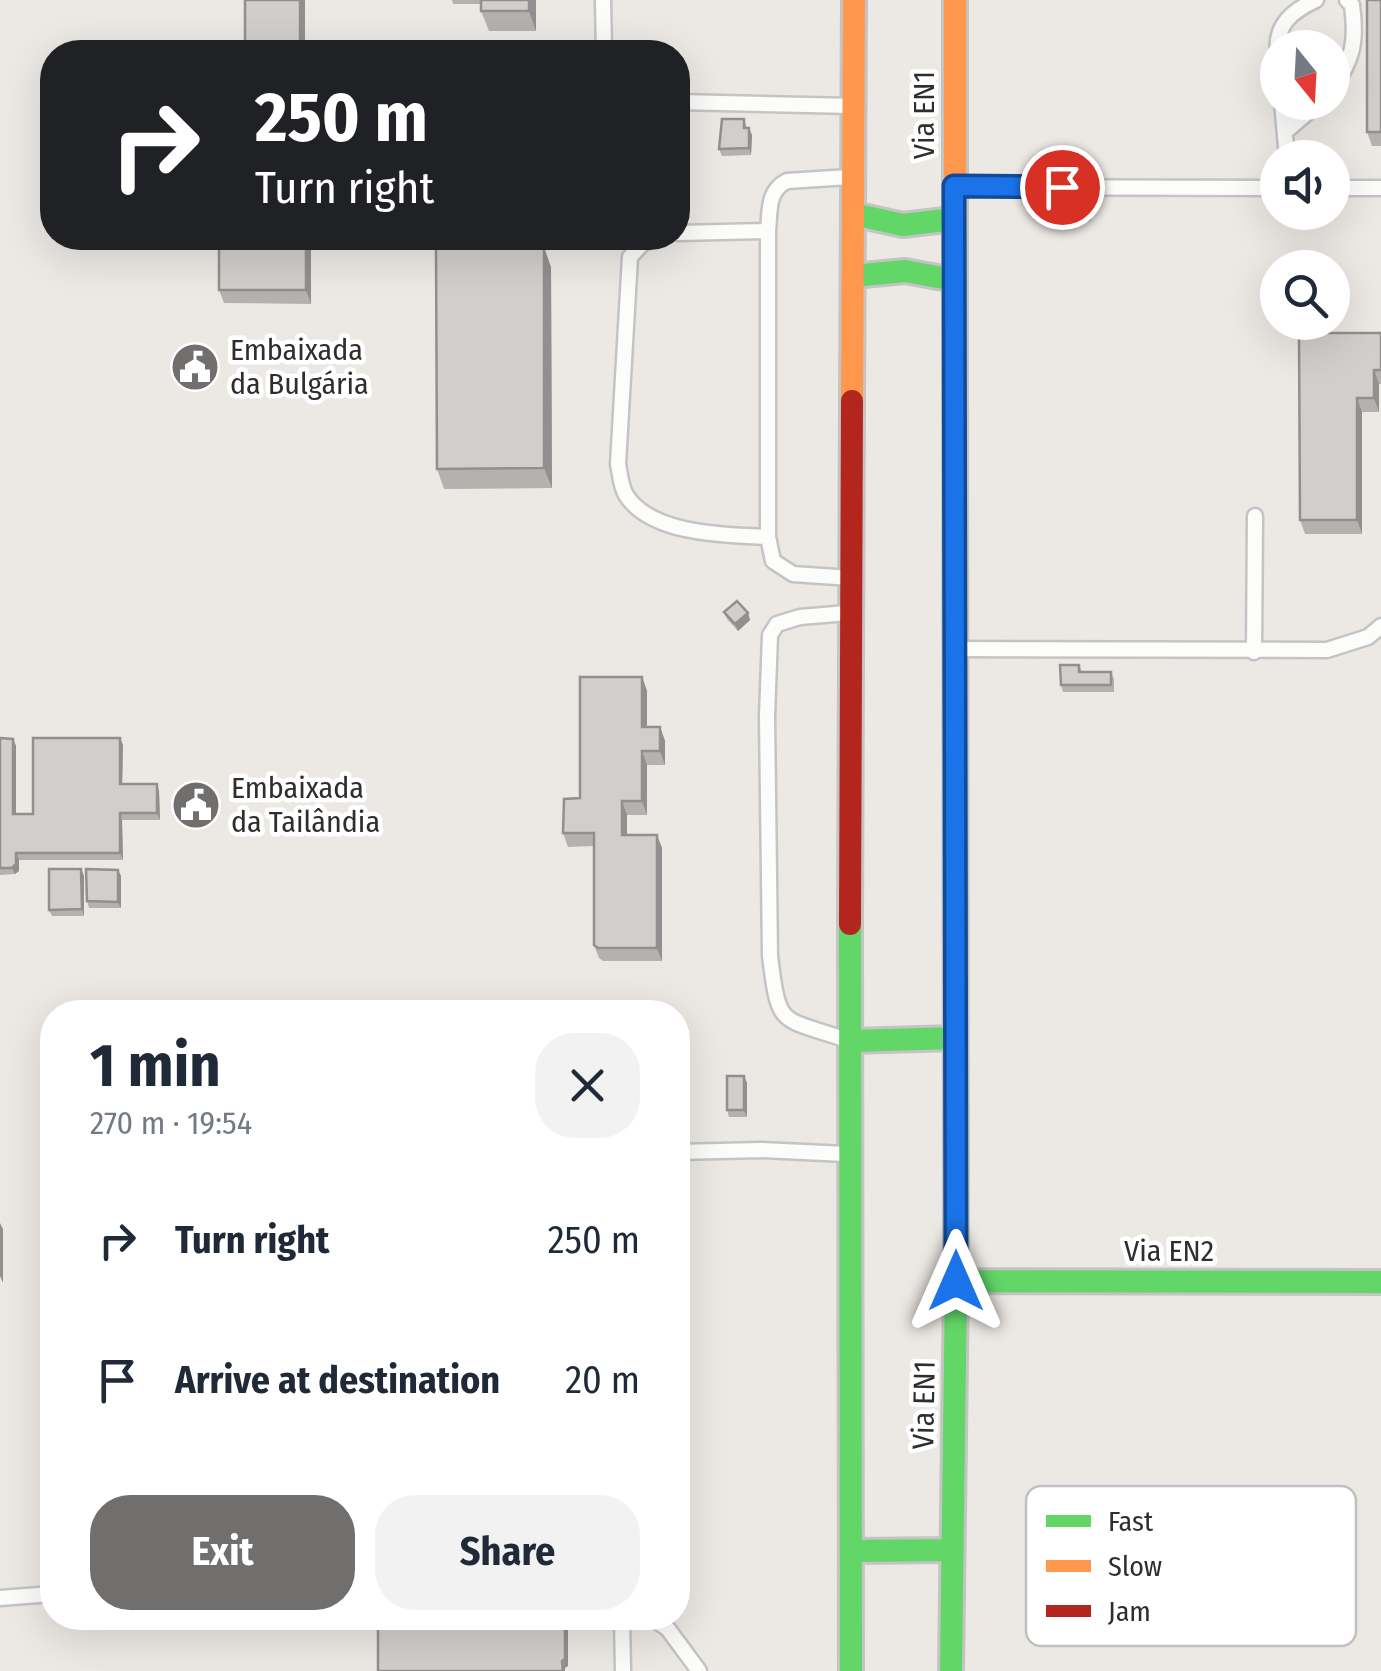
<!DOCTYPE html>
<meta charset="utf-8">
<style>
body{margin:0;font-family:"Fira Sans Condensed",sans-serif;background:#f2f2f3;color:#1f2937;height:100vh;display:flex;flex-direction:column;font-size:38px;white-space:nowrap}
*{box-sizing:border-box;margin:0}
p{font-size:32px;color:#747a83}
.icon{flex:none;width:55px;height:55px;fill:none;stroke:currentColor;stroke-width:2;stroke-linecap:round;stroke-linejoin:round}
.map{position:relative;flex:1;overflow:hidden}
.sheet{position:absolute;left:40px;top:1000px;width:650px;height:630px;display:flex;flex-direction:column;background:#fff;border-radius:40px;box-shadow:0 10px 40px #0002}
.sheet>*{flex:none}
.hud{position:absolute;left:40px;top:40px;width:650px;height:210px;border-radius:40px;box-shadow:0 10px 40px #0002;background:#202124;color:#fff;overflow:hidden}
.needle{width:65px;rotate:162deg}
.controls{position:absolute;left:1260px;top:30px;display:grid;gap:20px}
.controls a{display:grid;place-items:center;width:90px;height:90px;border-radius:50%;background:#fff;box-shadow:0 10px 40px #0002;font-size:50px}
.pin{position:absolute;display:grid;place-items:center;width:85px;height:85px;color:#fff;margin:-42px;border:5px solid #fff;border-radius:50%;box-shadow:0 2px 10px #0007}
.me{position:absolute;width:110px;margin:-55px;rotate:0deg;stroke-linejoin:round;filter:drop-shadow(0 0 8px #0008)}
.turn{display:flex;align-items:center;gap:35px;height:210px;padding:0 50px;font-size:45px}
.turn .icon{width:130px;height:130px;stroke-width:2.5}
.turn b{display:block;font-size:70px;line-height:85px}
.round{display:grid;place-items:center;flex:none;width:105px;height:105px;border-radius:40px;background:#f2f2f3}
.summary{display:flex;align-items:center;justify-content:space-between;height:170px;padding:0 50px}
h1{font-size:60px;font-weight:700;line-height:75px}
.primary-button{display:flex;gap:20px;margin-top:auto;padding:20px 50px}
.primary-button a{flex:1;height:115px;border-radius:40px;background:#706f6e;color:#fff;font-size:40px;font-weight:700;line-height:115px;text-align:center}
.primary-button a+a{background:#f2f2f3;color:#1f2937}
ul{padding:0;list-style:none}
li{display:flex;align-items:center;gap:30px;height:140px;padding:0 50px}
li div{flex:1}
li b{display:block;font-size:38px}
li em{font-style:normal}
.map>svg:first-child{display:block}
</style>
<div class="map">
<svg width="1381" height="1671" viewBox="0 0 1381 1671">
<rect width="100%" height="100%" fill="#ece8e4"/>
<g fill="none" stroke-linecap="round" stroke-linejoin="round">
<g stroke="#c5c4c5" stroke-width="19">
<path id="lane" d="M603 0 604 52
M1278 52C1275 25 1292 11 1316 0
M1332 90C1353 59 1357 42 1352 5L1347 0
M678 102 853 106
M1282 102 1287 158
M1285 132 1320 102
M849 177 787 181C767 191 770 211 768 231V537L773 561 793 574 851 578
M955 187 1278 188
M1332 188H1381
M678 233 768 231
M654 238 643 243 630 257 618 464C620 474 621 487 626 495 651 535 726 535 768 537
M956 649 1327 650 1368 637 1381 626
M1254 652 1255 516
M844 1039C779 1017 779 1028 770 956L767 716 770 635 777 624 800 617 847 613
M678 1152 761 1150 846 1154
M0 1598 52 1594
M622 1618 623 1671
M652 1618 668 1629 699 1671"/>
</g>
<g stroke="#c5c4c5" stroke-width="28">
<path id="fast" d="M853 214 903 225 953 219
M853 276 905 271 954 280
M850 924 851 1671
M850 1041 955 1038
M956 1281 1381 1282
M851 1551 951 1550
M951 1671 956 1281 955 390"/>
</g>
<g stroke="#c5c4c5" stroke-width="28">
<path id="slow" d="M955 0V390
M852 401 854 0"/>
</g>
<g stroke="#c5c4c5" stroke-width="28">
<path id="jam" d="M850 924 852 401"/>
</g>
<use href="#lane" stroke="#fcfcfb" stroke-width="14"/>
<use href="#fast" stroke="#63d668" stroke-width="22"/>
<use href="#slow" stroke="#ff974d" stroke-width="22"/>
<use href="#jam" stroke="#b3261e" stroke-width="22"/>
</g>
<path fill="#b4b1af" d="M452 0H536V31H489L481 11V4H453Z
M1381 0V146H1372L1367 132Z
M744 119 747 128 752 135 751 155 722 156 719 149Z
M1094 208 1090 221 1065 222 1063 215Z
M311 238V304L224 303 219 290Z
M551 267 552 488 444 489 437 469Z
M1381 333V384H1379V412H1362V534H1305L1300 520Z
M724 612 748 613 750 620 738 631 727 619Z
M1079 665 1082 672H1111L1114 679V692H1063L1061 685Z
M642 677 647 691V727H660L665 741V765H647V815H627V835H657L662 848V961H603L599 958 594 945V846L568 847 563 833Z
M0 738 13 739 16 746V814H33L120 738 123 745 122 784 159 791 160 820H122L123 860H19V871L15 874 0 875Z
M81 869 84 876V916H52L49 910Z
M118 870 121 876V908H89L87 901Z
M744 1076 747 1083V1117H729L727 1110Z"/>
<path fill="#92908e" d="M300 0H305V52H300Z
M529 0H536V31L529 11Z
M749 128 752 135 751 155 749 148Z
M1092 202 1094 208 1090 221 1087 214Z
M306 238H311V304L306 290Z
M544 247 551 267 552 488 544 468Z
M1374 370 1379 384V412L1374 398Z
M1357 398 1362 412V534L1357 520Z
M748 613 750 620 738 631 735 624Z
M642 677 647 691V741L642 727Z
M660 727 665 741V765L660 751Z
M120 738 123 745 122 791 120 784Z
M13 739 16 746V821L13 814Z
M642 751 647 765V815L642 801Z
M157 784 159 791 160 820 157 813Z
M622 801 627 815V849L622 835Z
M120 813 122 820 123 860 120 853Z
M657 835 662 848V961L657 948Z
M16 853 19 860V871L15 874 12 868Z
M81 869 84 876V916L82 909Z
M118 870 121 876V908L118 902Z
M744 1076 747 1083V1117L744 1110Z
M0 1223 3 1229V1283L0 1276Z
M565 1622 568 1629V1666L565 1668V1671H563Z"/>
<path fill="#d1cecb" stroke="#92908e" stroke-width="2.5" d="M245 0H300V52H245Z
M481 0H529V11H481Z
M1367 0H1381V132H1367Z
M722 119H744V128H749V148L719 149Z
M1063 194H1085L1092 202 1087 214 1063 215Z
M219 238H306V290H219Z
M544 247V468L437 469 436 248Z
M1299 333H1381V370H1374V398H1357V520H1300Z
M737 601 748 613 735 624 724 612Z
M1060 665H1079V672H1111V685H1061Z
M580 677H642V727H660V751H642V801H622V835H657V948H598L594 945V833H563L564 799 580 798Z
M0 738 13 739V814H33V738H120V784H157V813H120V853H16V864L12 868H0Z
M49 869H81L82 909 49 910Z
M86 869 118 870V902L87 901Z
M727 1076H744V1110H727Z
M378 1622H413L412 1627H417L418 1623 565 1622V1659L562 1661 563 1671H378Z"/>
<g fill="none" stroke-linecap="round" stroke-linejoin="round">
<g stroke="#114b97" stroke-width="25">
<path id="route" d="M956 1281 954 186 1062 187"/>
</g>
<use href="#route" stroke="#1a73e8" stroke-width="18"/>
</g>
<defs>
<g id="civic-disc" transform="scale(2.5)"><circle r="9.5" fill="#706f6e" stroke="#fff"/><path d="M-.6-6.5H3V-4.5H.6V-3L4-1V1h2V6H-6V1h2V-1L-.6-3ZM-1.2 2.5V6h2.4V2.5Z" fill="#fff"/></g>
</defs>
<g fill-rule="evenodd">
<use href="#civic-disc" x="195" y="367"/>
<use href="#civic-disc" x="196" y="805"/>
</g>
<g text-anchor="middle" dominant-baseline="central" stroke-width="9" stroke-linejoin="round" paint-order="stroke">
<g font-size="30" fill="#2e2e2e" stroke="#fff">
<text transform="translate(924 115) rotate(-90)">Via EN1</text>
<text x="1169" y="1251">Via EN2</text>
<text transform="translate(924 1405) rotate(-89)">Via EN1</text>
</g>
<g font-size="30" fill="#2e2e2e" stroke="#fff" text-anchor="start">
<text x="230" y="350">Embaixada<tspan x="230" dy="34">da Bulgária</tspan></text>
<text x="231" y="788">Embaixada<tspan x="231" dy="34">da Tailândia</tspan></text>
</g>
</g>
<rect x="1026" y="1486" width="330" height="160" rx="15" fill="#fff" stroke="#c0c0c0" stroke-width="2.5"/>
<rect x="1046" y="1515" width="45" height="12" fill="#63d668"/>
<rect x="1046" y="1560" width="45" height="12" fill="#ff974d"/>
<rect x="1046" y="1605" width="45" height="12" fill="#b3261e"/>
<g font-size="28" fill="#2e2e2e">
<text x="1108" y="1531">Fast</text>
<text x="1108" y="1576">Slow</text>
<text x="1108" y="1621">Jam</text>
</g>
</svg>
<div class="controls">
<a><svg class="needle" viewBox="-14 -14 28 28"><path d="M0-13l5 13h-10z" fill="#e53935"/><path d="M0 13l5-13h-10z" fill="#747a83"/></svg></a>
<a><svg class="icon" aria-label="sound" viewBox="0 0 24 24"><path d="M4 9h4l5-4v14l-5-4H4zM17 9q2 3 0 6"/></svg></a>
<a><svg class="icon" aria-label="search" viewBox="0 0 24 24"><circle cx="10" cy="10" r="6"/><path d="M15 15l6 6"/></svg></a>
</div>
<div class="pin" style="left:1062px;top:187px;background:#d93025"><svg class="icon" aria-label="arrive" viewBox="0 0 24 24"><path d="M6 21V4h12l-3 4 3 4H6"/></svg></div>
<svg class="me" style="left:956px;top:1281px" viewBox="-20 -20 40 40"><path d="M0-17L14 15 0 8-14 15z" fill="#1a73e8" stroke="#fff" stroke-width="4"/></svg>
<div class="hud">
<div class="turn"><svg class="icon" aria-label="right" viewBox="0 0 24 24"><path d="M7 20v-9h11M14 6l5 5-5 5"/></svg><div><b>250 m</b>Turn right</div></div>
</div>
<section class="sheet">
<div class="summary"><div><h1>1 min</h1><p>270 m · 19:54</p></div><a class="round"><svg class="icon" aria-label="close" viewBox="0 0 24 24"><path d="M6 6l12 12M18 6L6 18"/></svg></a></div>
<ul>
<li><svg class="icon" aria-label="right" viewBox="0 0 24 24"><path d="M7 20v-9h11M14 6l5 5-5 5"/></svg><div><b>Turn right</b></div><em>250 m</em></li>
<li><svg class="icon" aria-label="arrive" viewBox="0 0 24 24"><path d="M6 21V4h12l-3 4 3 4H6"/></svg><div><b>Arrive at destination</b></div><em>20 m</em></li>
</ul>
<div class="primary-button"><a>Exit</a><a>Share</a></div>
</section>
</div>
